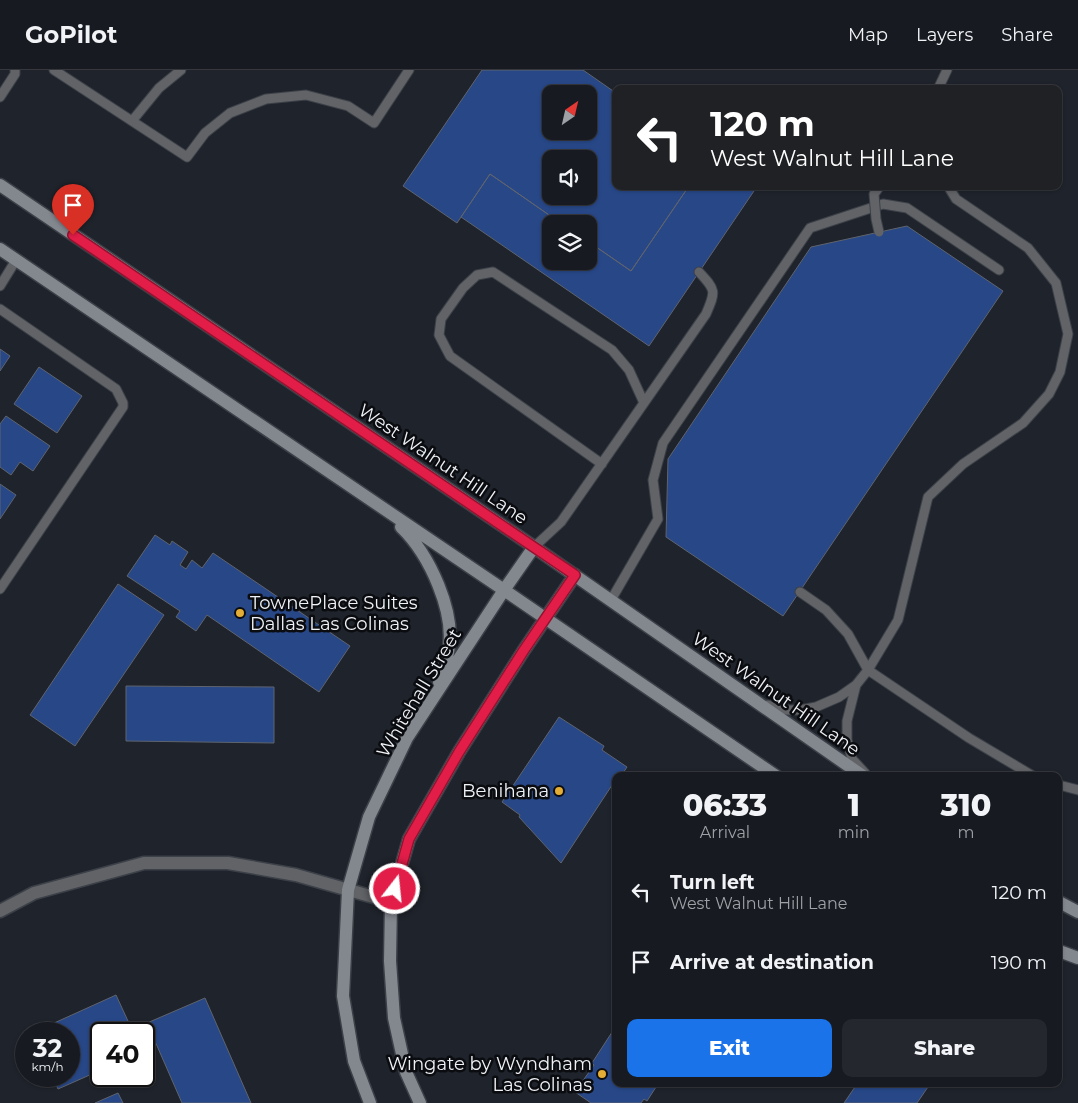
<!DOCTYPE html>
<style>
body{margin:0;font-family:Montserrat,sans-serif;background:#24272d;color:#f1f3f6;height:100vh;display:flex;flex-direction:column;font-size:19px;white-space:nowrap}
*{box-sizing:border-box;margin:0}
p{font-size:16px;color:#9ea1a5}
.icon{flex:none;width:28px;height:28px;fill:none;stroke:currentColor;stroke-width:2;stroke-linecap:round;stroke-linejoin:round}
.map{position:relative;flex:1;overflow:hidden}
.side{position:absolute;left:612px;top:702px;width:450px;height:315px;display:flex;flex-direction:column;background:#171a20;border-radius:10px;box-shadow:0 1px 4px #0004,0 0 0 1px #36383e}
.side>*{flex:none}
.top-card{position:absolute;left:612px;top:15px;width:450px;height:105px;border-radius:10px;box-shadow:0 1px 4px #0004,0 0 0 1px #36383e;background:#202124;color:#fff;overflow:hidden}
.needle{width:32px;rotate:34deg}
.tools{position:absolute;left:542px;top:15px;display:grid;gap:10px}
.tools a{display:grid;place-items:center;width:55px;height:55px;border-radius:10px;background:#171a20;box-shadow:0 1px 4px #0004,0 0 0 1px #36383e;font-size:25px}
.speed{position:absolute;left:15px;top:952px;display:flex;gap:10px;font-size:25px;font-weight:700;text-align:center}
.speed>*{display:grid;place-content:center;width:65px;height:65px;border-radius:50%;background:#171a20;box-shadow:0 1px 4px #0004,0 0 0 1px #36383e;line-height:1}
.speed small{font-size:12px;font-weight:400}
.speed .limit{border:2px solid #111;border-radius:8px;background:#fff;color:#111}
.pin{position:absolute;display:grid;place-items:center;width:42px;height:42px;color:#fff;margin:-51px -21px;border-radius:50% 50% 50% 0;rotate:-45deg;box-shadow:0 0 5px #0007}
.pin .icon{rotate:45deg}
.me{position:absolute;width:55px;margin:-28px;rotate:16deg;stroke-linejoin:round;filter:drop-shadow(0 0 4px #0008)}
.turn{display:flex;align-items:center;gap:18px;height:105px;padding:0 15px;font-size:22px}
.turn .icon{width:65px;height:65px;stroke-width:2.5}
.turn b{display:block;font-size:35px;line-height:42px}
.eta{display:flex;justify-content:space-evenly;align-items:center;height:85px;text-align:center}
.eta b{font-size:30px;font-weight:800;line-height:35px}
.cta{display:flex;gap:10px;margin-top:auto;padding:10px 15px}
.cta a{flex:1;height:58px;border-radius:10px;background:#1a73e8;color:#fff;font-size:20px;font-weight:800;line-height:58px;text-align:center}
.cta a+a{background:#24272d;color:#f1f3f6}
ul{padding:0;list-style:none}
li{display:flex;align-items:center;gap:15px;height:70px;padding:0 15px}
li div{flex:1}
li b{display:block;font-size:19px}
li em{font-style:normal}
header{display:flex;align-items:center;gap:30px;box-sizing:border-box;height:70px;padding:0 25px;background:#171a20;border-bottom:1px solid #36383e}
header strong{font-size:24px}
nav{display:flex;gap:28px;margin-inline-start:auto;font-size:18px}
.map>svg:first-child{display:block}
</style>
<header>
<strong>GoPilot</strong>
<nav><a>Map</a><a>Layers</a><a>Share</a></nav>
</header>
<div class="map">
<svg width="1078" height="1033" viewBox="0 0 1078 1033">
<rect width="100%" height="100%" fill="#1f232b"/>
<path fill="#274787" stroke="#5f646e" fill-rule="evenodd" d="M482 0H583L616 23V116H689L631 201 589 172V154H562L490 104 457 153 403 116ZM551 24H589V61H551ZM551 89H589V126H551Z
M490 104 562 154H551V191H589V172L631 201 689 116H753L756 118 649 276 461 147Z
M907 156 1003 221 783 546 666 467 668 389 811 177Z
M0 279 10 286 0 301Z
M39 297 82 326 57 363 14 334Z
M6 346 50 376 33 401 20 392 11 405 0 397V354Z
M0 414 16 425 0 449Z
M155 465 170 475 172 471 188 482 180 495 186 499 192 490 202 498 213 483 350 576 319 622 207 545 196 561 176 547 180 541 127 506Z
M118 514 164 545 75 676 30 645Z
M126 616 274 617V673L126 671Z
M559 647 604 676 602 680 627 697 621 706H616V709L561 793 519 747 520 745 502 732Z
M116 925 134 964H101V1000L58 1019 52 1006H69V964H33L32 963Z
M205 928 251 1033H182L147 953Z
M616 956V1014H658L647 1031 644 1029 641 1033H591L575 1022 594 995 592 993Z
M857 1014H930L917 1033H844Z
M118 1023 123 1033H95Z"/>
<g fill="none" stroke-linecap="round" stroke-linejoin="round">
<g stroke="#3c4048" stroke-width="11">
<path id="lane" d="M54 0 187 87 205 63 230 43 266 29 306 25 348 36 374 53 409 0
M938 19 947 0
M0 27 15 4V0
M132 51 159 18 181 0
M0 216 16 190
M0 239 116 319 123 333V337L0 519
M602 394 450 286 439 265 441 249 463 218 477 205 493 202 612 280 629 300 644 333
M534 477 561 452 706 244C716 221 716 220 699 202
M800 522 826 540 848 564 868 600 969 668 1033 706
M611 530 658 449 653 410 663 373 810 158 883 134 907 138 999 200
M856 615 847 651V670L852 689 865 703
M768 635 779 640H800L816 637 839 627 856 615 868 600 898 550 928 427 963 394 1023 353 1049 324 1060 302 1068 264 1056 213 1028 178 956 129 948 116
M1059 715 1078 720"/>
</g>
<g stroke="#3c4048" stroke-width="15">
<path id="street" d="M0 841 34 823 144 793H228L296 805 391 832"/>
</g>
<g stroke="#3c4048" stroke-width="15">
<path id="secondary" d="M0 115 534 477 863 706
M0 179 504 520 776 706
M401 457C429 484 457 543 448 583 446 592 442 602 439 612
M1059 832 1078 842
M1059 881 1078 888
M370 1033 354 991 343 926 348 820 369 747 407 668 504 520 534 477
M420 1033 406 1002 394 948 390 891 391 832 409 769 459 682 524 580 575 505"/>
</g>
<use href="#lane" stroke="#616367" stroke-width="9"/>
<use href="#street" stroke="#616367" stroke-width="12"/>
<use href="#secondary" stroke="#83878e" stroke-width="12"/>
<g stroke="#3c4048" stroke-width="11" stroke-linecap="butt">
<path id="lane-bridge" d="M879 162 876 149 874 124 880 116"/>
</g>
<use href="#lane-bridge" stroke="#616367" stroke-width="9"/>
</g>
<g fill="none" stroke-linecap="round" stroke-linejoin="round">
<g stroke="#92132f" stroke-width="12">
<path id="route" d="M73 165 575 505 524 580 459 682 409 769 395 819"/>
</g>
<use href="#route" stroke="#e11d48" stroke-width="9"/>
</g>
<g fill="#e4ad35" stroke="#0a0c10" stroke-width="2">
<circle cx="240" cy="543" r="5"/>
<circle cx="559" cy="721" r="5"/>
<circle cx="602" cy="1004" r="5"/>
</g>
<g text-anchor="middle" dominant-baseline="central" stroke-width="5" stroke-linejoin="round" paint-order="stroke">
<g font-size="18" fill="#eff2f7" stroke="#0a0c10">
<text transform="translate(443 394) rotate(34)">West Walnut Hill Lane</text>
<text transform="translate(419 623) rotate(-59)">Whitehall Street</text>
<text transform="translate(776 624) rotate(35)">West Walnut Hill Lane</text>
</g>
<g font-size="18" fill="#eff2f7" stroke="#0a0c10" text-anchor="end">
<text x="250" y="533" text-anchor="start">TownePlace Suites<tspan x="250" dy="21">Dallas Las Colinas</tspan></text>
<text x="549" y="721">Benihana</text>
<text x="592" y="994">Wingate by Wyndham<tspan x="592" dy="21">Las Colinas</tspan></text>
</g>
</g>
</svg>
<div class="tools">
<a><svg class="needle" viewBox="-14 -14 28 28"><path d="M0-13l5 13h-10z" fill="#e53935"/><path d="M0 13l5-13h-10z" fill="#9ea1a5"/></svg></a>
<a><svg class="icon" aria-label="sound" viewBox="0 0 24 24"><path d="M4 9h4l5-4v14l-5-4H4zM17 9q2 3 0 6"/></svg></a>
<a><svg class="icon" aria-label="layers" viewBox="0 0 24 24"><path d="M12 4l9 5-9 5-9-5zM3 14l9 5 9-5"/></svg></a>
</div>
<div class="speed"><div>32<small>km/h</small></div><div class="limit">40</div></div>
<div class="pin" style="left:73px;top:165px;background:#d93025"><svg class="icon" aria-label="arrive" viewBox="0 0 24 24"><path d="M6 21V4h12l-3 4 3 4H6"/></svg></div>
<svg class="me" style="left:395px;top:819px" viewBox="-20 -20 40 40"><circle r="17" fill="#e11d48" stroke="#fff" stroke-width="3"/><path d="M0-11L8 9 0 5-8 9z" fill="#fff"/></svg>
<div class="top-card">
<div class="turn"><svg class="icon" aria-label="left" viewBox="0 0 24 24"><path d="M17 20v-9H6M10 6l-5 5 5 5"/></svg><div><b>120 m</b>West Walnut Hill Lane</div></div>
</div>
<section class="side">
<div class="eta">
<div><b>06:33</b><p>Arrival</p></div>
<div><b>1</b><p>min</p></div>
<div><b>310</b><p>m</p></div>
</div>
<ul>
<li><svg class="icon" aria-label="left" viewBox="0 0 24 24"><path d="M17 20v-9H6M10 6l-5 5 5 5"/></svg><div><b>Turn left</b><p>West Walnut Hill Lane</p></div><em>120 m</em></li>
<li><svg class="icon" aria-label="arrive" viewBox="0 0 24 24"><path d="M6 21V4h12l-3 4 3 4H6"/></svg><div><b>Arrive at destination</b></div><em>190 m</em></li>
</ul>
<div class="cta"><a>Exit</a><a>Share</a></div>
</section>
</div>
